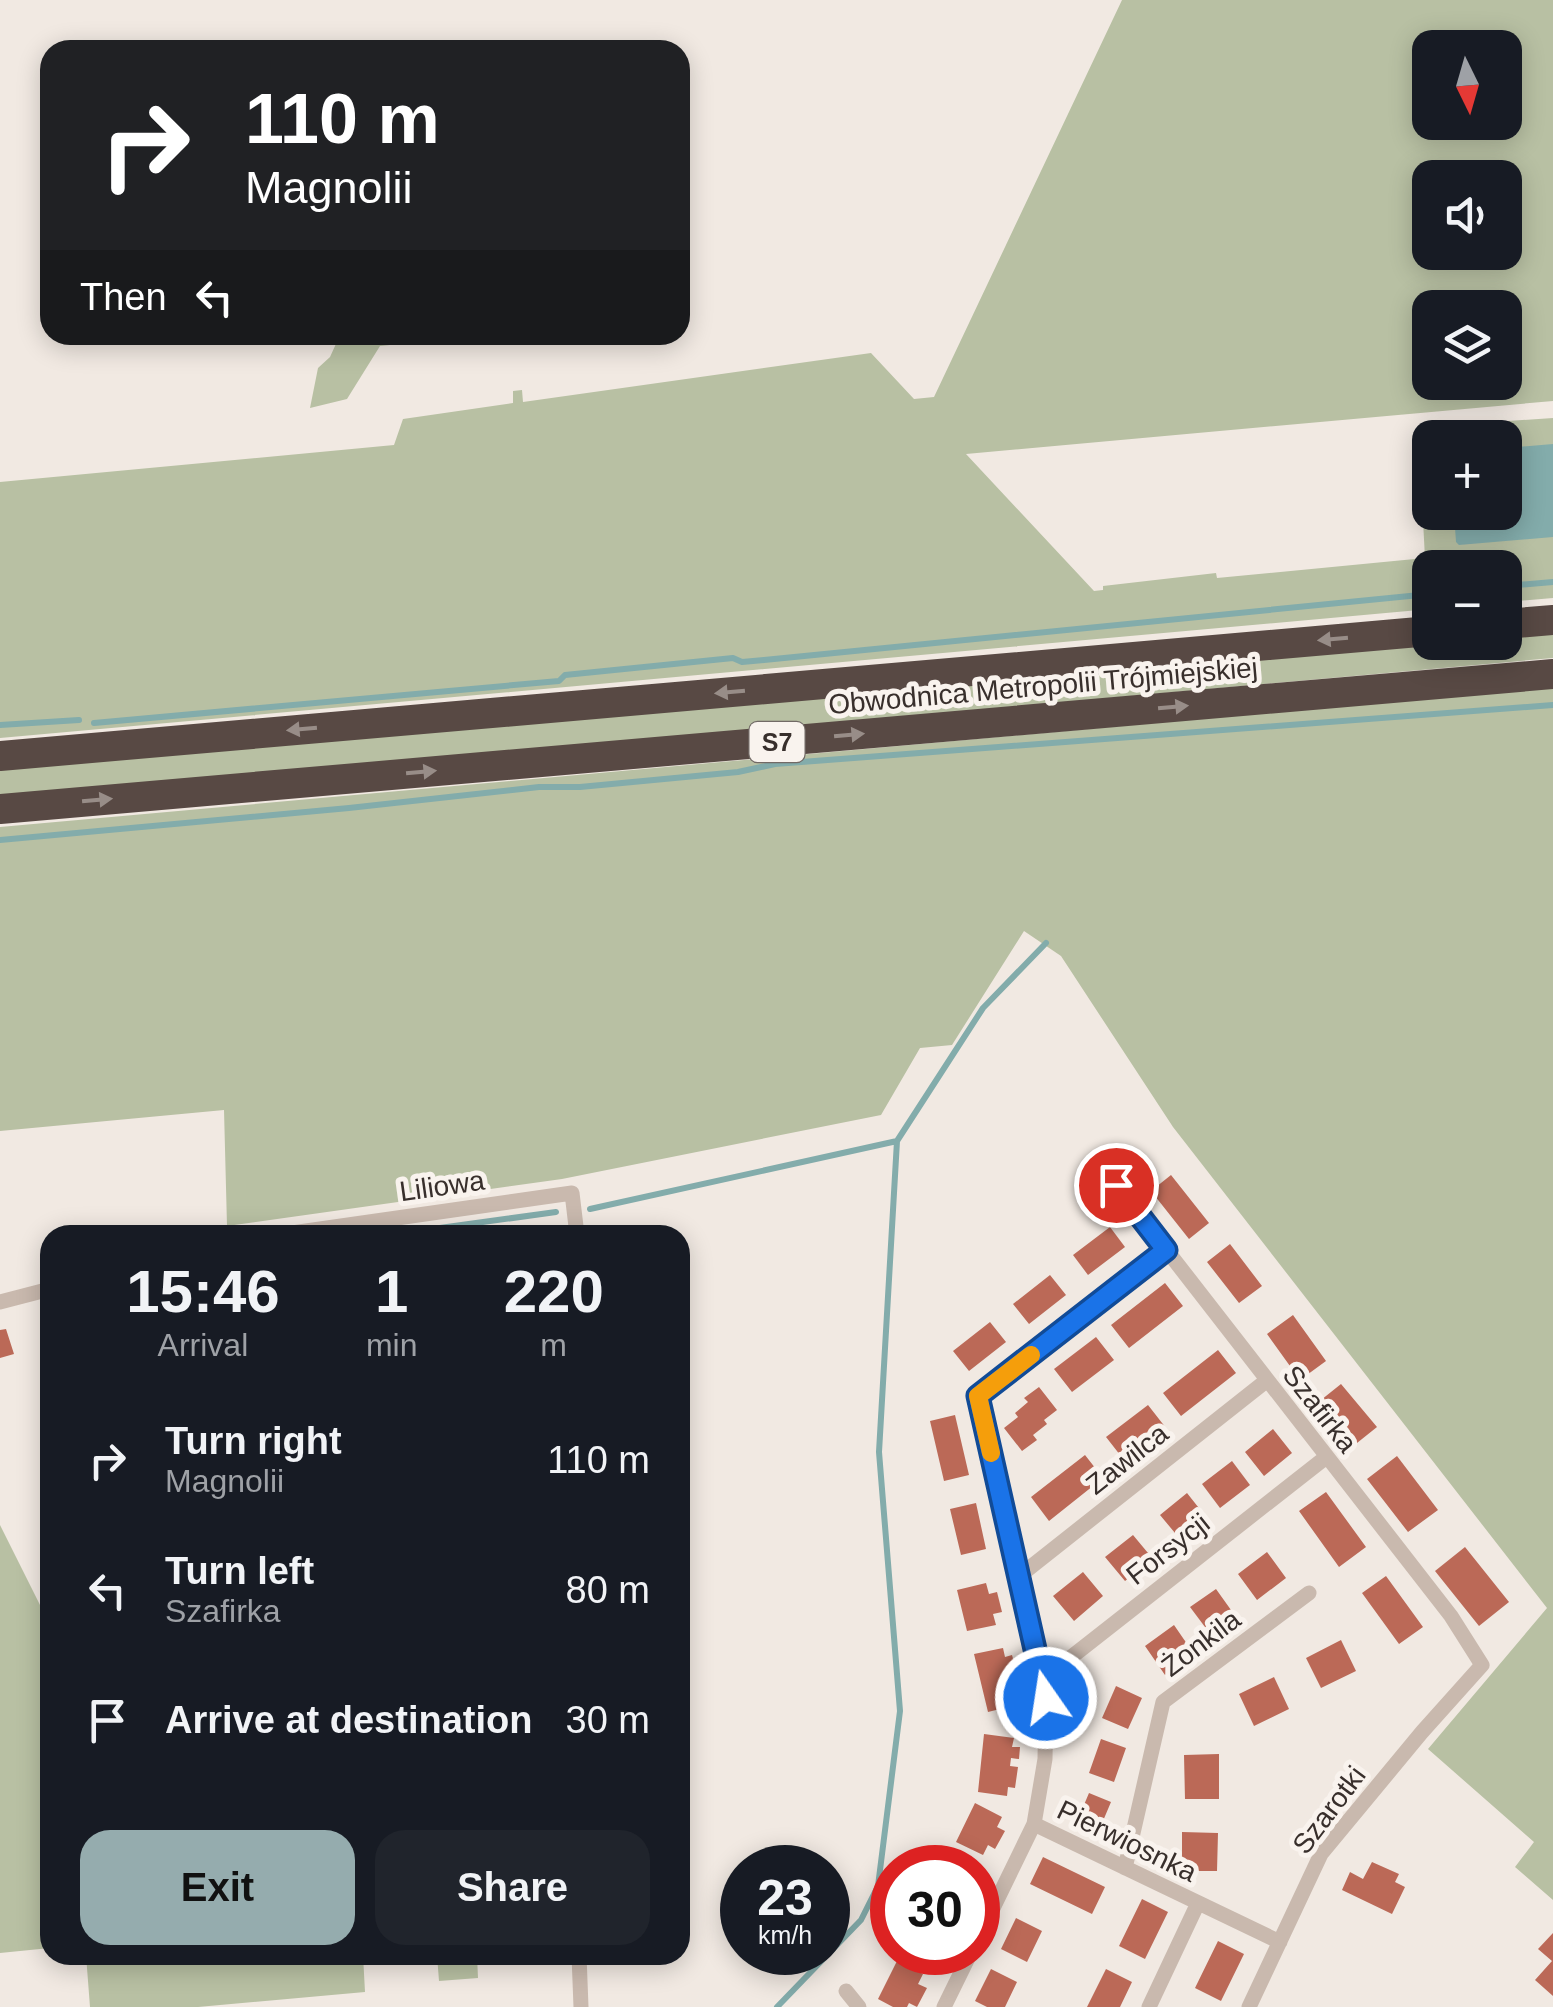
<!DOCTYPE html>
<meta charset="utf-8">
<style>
body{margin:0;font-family:Helvetica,sans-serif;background:#20242c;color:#f1f3f6;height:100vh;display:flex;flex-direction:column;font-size:38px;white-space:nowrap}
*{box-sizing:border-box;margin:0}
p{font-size:32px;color:#9ea1a6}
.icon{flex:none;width:55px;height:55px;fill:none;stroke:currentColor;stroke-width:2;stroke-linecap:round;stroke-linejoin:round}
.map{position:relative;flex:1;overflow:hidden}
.sheet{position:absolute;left:40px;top:1225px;width:650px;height:740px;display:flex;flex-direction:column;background:#171b24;border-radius:30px;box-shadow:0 5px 25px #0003}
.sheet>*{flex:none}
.banner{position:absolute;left:40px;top:40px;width:650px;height:305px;border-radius:30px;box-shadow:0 5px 25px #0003;background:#202124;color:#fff;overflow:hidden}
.needle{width:65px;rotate:175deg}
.fabs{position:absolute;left:1412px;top:30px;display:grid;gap:20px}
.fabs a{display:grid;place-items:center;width:110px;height:110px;border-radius:20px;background:#171b24;box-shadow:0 5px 25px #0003;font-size:50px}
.speed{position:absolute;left:720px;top:1845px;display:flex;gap:20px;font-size:50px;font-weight:700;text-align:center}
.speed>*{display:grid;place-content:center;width:130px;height:130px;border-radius:50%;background:#171b24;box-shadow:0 5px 25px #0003;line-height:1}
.speed small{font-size:25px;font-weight:400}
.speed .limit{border:15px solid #d22;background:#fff;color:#111}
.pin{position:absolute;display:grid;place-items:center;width:85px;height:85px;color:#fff;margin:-42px;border:5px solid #fff;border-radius:50%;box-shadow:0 2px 10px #0007}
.me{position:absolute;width:110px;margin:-55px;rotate:347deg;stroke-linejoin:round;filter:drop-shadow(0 0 8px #0008)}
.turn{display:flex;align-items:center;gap:35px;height:210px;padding:0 40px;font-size:45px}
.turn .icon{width:130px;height:130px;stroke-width:2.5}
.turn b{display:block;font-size:70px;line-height:85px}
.then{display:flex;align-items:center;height:95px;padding:0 40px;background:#0003;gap:20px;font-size:38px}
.eta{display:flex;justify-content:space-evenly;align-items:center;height:170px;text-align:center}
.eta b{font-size:60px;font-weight:600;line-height:70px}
.action{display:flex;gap:20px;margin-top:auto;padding:20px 40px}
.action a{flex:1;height:115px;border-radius:30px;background:#95acae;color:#111;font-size:40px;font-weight:600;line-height:115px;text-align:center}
.action a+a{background:#20242c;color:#f1f3f6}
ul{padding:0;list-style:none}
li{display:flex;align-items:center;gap:30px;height:130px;padding:0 40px}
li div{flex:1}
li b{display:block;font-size:38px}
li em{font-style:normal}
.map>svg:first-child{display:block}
</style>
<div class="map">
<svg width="1553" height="2007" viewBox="0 0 1553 2007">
<rect width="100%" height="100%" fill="#f1e9e2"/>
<path fill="#b8c0a3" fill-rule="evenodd" d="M1122 0H1553V401L966 454 1094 591 1103 590V586L1216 573 1217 578 1425 558 1418 427 1553 418V598L1505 602V568H1430V609L0 738V482L394 445 403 419 513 403V391L522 390 523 402 871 353 914 399 934 397ZM1430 48H1505V122H1430ZM1430 178H1505V252H1430ZM1430 308H1505V382H1430ZM1430 438H1505V512H1430Z
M340 335H426L410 343 380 346 347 399 310 408 318 368 330 357Z
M1553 627V658L0 798V766L1430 642H1505V631Z
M1553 687V1900L1515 1867 1534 1842 1428 1749 1547 1608 1173 1127 1061 956 1024 931 952 1045 920 1048 881 1115 562 1179 227 1226 224 1110 0 1131V827Z
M0 1525 50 1625V1948L0 1953Z
M86 1955H363L365 1992 198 2007H90Z
M437 1955H477L478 1978 439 1981Z"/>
<path fill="#83acab" d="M1553 444V537L1459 545 1456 542 1454 513 1505 512V448Z"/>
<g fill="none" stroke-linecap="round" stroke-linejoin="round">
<path stroke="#83acab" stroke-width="6" d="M1505 586 1553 582
M94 723 559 681 565 675 733 658 742 662 764 660 1430 594
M0 725 79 720
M0 840 349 808 539 787H580L738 772 775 764 1553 705
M590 1209 897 1141 983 1008 1046 943
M389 1235 556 1212
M777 2007 861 1920 878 1886 900 1711 879 1452 897 1141"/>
</g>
<path fill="#bb6957" d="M1171 1175 1209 1223 1189 1239 1151 1191Z
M1110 1227 1125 1247 1088 1275 1073 1255Z
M1230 1244 1262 1286 1239 1303 1207 1262Z
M1050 1275 1066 1295 1029 1324 1013 1304Z
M1165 1283 1183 1306 1129 1348 1111 1325Z
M1293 1315 1326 1361 1300 1380 1267 1334Z
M990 1322 1006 1342 969 1371 953 1351Z
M6 1329 14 1354 0 1358V1330Z
M1096 1337 1114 1360 1072 1392 1054 1369Z
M1218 1350 1236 1373 1181 1416 1163 1393Z
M1341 1384 1377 1427 1352 1447 1316 1404Z
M1039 1387 1057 1410 1044 1420 1047 1424 1033 1435 1037 1440 1022 1451 1004 1428 1018 1417 1015 1413 1028 1402 1024 1398Z
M1148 1405 1166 1428 1124 1460 1106 1437Z
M955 1415 969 1475 944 1481 930 1421Z
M1273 1429 1292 1453 1264 1476 1245 1452Z
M1085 1455 1103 1478 1049 1521 1031 1497Z
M1397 1456 1438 1510 1408 1532 1367 1479Z
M1232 1461 1250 1485 1220 1508 1202 1484Z
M1326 1492 1366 1547 1339 1567 1299 1511Z
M1187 1493 1206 1517 1180 1539 1160 1515Z
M976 1503 986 1549 961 1555 950 1509Z
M1133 1535 1153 1559 1125 1581 1105 1557Z
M1465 1547 1509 1602 1479 1626 1435 1571Z
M1267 1552 1286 1578 1257 1600 1238 1574Z
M1083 1572 1103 1596 1074 1621 1053 1596Z
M1386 1576 1423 1627 1399 1644 1362 1593Z
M986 1583 989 1594 997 1592 1002 1612 993 1614 996 1625 967 1631 957 1590Z
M1216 1589 1236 1617 1211 1635 1190 1607Z
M1174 1625 1194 1654 1165 1675 1145 1646Z
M1341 1640 1356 1671 1321 1688 1306 1658Z
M1003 1648 1005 1657 1012 1655 1015 1666 1008 1668 1009 1676 1017 1674 1021 1695 1014 1696 1016 1705 988 1712 974 1654Z
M1274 1677 1289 1709 1254 1726 1239 1694Z
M1116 1686 1142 1698 1128 1729 1102 1718Z
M984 1734 1014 1738 1012 1747H1020L1019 1759 1011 1758 1010 1766 1018 1767 1015 1788 1008 1787 1007 1796 978 1792Z
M1101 1739 1126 1748 1114 1782 1089 1773Z
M1219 1754V1799H1185L1184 1755Z
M1089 1793 1111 1802 1100 1828 1078 1819Z
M975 1803 1002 1817 997 1827 1005 1831 995 1849 988 1845 983 1855 956 1842Z
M1182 1832 1218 1833 1217 1871H1182Z
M1043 1857 1105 1887 1092 1914 1030 1884Z
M1372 1862 1399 1874 1395 1882 1405 1887 1392 1914 1342 1890 1350 1872 1363 1879Z
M1142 1899 1168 1912 1145 1959 1119 1946Z
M1016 1918 1042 1931 1027 1962 1001 1949Z
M1553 1933V1996L1535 1980 1552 1961 1538 1949Z
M1218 1941 1244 1954 1221 2001 1195 1988Z
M898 1952H944L940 1961 932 1957 927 1967Z
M897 1961 923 1974 918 1984 927 1988 917 2007 909 2003 907 2007H893L878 1999Z
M991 1969 1017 1982 1005 2007H987L975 2001Z
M1106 1969 1132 1982 1120 2007H1087Z"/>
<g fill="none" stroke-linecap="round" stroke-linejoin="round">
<path stroke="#c9b9ae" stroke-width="15" d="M1116 1185 1451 1616 1482 1665 1422 1732 1321 1854 1249 2007
M278 1235 572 1193 577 1235
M0 1302 50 1289
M1018 1577 1266 1381
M1042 1680 1325 1458
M1034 1824 1280 1942
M1125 1868 1163 1702 1309 1593
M978 1939 1034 1824 1045 1759 1046 1698 978 1396 1166 1250
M579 1955 581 2007
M846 1991 859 2007
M944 2007 971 1952
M1149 2007 1198 1903"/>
<path stroke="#584944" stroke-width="30" d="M1505 624 1553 620
M0 756 1430 631
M0 809 1553 674"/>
</g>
<defs><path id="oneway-solid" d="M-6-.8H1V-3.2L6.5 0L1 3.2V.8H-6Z" transform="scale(2.5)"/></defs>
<g fill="#988d88">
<use href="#oneway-solid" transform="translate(1333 639) rotate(175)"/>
<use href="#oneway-solid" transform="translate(730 692) rotate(175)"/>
<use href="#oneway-solid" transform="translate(1173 707) rotate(-5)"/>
<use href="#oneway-solid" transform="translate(302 729) rotate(175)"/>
<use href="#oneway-solid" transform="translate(849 735) rotate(-5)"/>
<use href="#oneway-solid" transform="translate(421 772) rotate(-5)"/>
<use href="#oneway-solid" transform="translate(97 800) rotate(-5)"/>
</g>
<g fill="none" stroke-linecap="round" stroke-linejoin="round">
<g stroke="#114b97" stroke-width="25">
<path id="route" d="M1046 1698 978 1396 1166 1250 1116 1185"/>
</g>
<use href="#route" stroke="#1a73e8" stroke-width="18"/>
<path stroke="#f59e0b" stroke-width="18" d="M991 1453 978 1396 1031 1355"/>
</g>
<g text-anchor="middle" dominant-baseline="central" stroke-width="10" stroke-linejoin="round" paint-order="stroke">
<rect fill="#f9f3ee" stroke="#726a66" stroke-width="2.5" x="749.5" y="722" width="55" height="40" rx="8"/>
<g font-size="25" font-weight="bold" fill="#382f2c">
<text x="777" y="742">S7</text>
</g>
<g font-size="28" fill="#382f2c" stroke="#f9f3ee">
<text transform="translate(1043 686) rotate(-5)">Obwodnica Metropolii Trójmiejskiej</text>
<text transform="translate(442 1186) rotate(-8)">Liliowa</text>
<text transform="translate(1320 1409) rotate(52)">Szafirka</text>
<text transform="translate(1127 1459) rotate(-38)">Zawilca</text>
<text transform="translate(1168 1549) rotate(-38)">Forsycji</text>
<text transform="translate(1201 1643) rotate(-37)">Żonkila</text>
<text transform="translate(1329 1810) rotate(-53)">Szarotki</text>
<text transform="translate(1127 1841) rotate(26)">Pierwiosnka</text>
</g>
</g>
</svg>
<div class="fabs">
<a><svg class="needle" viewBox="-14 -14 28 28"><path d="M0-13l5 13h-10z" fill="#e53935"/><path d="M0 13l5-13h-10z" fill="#9ea1a6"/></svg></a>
<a><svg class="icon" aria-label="sound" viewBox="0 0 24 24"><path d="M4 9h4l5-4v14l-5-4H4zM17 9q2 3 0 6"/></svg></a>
<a><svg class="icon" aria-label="layers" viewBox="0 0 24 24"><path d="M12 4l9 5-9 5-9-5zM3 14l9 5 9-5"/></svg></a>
<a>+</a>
<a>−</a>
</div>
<div class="speed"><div>23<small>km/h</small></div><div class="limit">30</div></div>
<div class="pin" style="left:1116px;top:1185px;background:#d93025"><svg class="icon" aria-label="arrive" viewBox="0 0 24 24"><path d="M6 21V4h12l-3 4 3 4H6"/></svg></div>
<svg class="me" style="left:1046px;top:1698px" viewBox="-20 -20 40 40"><circle r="17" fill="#1a73e8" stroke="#fff" stroke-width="3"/><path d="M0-11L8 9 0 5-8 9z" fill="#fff"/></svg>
<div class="banner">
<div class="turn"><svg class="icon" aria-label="right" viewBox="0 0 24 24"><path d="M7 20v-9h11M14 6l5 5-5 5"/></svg><div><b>110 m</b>Magnolii</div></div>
<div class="then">Then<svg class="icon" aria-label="left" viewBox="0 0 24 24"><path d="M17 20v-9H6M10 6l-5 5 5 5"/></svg></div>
</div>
<section class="sheet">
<div class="eta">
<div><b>15:46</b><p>Arrival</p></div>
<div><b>1</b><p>min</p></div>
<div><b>220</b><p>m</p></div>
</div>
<ul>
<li><svg class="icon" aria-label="right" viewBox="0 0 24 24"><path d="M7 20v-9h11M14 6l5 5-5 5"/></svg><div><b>Turn right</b><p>Magnolii</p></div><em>110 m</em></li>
<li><svg class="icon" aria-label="left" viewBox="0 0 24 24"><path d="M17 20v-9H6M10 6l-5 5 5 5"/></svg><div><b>Turn left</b><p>Szafirka</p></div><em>80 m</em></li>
<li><svg class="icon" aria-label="arrive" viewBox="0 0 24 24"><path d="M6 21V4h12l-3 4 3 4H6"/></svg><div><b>Arrive at destination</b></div><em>30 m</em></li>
</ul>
<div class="action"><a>Exit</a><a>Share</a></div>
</section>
</div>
